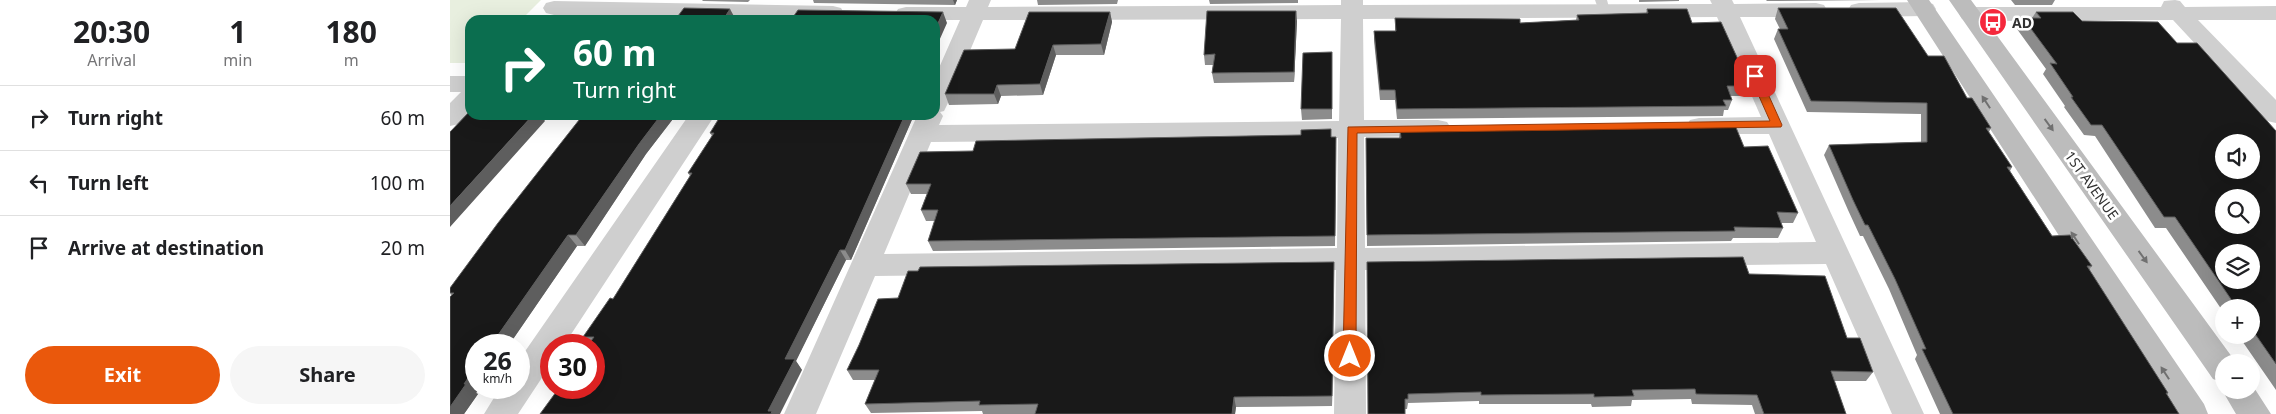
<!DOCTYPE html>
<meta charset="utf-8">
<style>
body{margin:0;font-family:"Noto Sans",sans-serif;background:#f6f6f6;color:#202124;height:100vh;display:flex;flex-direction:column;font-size:19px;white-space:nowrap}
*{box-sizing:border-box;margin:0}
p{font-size:16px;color:#757577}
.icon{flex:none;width:28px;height:28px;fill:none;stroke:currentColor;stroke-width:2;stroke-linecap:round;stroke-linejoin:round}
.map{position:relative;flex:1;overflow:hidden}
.drawer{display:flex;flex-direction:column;background:#fff;width:450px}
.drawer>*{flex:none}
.top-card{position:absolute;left:15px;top:15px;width:475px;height:105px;border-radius:15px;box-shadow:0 5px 20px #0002;background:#0b6e4f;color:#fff;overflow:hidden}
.fabs{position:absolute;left:1765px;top:134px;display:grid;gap:10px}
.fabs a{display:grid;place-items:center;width:45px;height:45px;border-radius:50%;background:#fff;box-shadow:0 5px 20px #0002;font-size:25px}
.speed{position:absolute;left:15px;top:334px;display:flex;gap:10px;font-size:25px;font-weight:700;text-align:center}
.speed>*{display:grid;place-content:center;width:65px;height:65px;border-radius:50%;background:#fff;box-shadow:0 5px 20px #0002;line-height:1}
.speed small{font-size:12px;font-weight:400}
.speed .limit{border:8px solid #d22;background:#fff;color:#111}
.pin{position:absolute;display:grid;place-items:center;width:42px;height:42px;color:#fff;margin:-21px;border-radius:10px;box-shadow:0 2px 8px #0006}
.me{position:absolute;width:55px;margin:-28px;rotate:0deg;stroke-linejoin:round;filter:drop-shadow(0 0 4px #0008)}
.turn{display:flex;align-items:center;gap:18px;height:105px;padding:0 25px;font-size:22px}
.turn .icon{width:65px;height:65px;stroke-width:2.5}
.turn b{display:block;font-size:35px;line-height:42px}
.eta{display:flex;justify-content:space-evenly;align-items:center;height:85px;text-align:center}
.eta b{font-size:30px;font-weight:700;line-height:35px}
.button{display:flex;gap:10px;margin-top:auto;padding:10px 25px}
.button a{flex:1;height:58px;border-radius:30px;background:#ea580c;color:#fff;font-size:20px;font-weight:700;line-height:58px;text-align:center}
.button a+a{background:#f6f6f6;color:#202124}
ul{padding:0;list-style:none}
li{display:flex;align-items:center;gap:15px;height:65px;padding:0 25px;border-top:1px solid #e0e0e0}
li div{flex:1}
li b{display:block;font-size:19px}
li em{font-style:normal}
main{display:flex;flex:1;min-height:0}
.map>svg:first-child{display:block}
</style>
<main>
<section class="drawer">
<div class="eta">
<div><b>20:30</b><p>Arrival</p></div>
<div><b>1</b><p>min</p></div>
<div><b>180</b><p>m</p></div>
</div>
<ul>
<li><svg class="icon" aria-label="right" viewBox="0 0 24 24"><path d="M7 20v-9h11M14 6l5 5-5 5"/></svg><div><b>Turn right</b></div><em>60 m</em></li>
<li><svg class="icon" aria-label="left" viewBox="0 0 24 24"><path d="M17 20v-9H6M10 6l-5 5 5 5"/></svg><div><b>Turn left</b></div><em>100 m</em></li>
<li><svg class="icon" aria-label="arrive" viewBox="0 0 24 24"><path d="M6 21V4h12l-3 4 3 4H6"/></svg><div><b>Arrive at destination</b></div><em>20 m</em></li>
</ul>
<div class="button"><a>Exit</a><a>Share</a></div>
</section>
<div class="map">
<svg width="1826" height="414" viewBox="0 0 1826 414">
<rect width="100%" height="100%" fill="#fff"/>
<path fill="#e8efdf" d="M0 0H91L71 20H20V63H0Z"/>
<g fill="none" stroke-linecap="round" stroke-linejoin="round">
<path fill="#cfcfcf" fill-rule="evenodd" d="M1145 0H1157L1160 11 1158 14H1150Z"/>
<path fill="#cfcfcf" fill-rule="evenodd" d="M519 0H541L538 7 891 5V0H913V5L1262 4 1260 0H1282L1284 4 1366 3 1374 5 1377 10 1374 15 1366 17H1290L1474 414H1442L1376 264 915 270 916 414H884L886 270 425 276 366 414H334L467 116 485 115V77L510 20H453L448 19 445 14 448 9 456 7H516ZM1267 17 1311 117 1249 118 1240 120 1236 126 1240 132 1249 134H1319L1366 242 915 248 914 137 988 136 997 134 1001 128 997 122 988 120H914L913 19ZM891 19 889 121 489 125 493 116 490 112 494 111 497 105 533 20ZM888 138 887 248 434 254 481 142Z
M1725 0 1730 1 1735 7 1826 6V20H1748L1826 100V123L1817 121 1723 20 1520 21 1512 19 1509 14 1512 9 1520 7H1711L1714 1Z
M104 1 383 6 391 8 394 13 391 18 383 20 104 15 96 13 93 8 96 3Z
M1475 2 1483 4 1486 9 1483 14 1475 16 1409 17 1401 15 1398 10 1401 5 1409 3Z
M0 76H20V112L9 124 0 126V103L11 92H0Z
M239 115H265L114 345H101V364L68 414H34L50 388H69V360Z"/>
<path fill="#bcbcbc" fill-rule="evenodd" d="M1457 0H1479L1754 404 1758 414H1724Z
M1499 0H1521L1785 361 1786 362H1774V383L1763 379Z
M1801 383 1821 414H1786L1772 390 1774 386V390H1801Z"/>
</g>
<path fill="#8c8c8c" d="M252 0H300L298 2 253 1Z
M363 0H507L505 5 364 3Z
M587 0H668L667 4 588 5Z
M759 0H848V3L760 4Z
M1189 0H1229V1L1189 2Z
M1316 0H1430L1317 1Z
M1561 0H1605L1602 5H1565Z
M1328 8 1478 56 1517 98 1541 128 1539 132 1562 167 1560 171 1602 236 1642 266 1639 270 1718 393 1717 395 1729 414H1490L1465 359 1467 355 1439 289 1413 236H1410L1398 210 1374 155 1379 145 1471 142V114L1357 112 1324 39 1328 29H1330L1325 19Z
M1197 9 1242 23 1300 86 1297 96H1280L1282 100 1278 110H1274L1273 116 947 119 945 100H930L924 41V31H945V18L1070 23 1126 20 1127 15 1196 13Z
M660 12 662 22 654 55H606L593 95 551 96 548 104 499 105 495 94 565 49Z
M1586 12 1632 21 1727 43 1826 131V390L1788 335H1801V308H1774V313L1716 228H1705L1645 136 1634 135 1614 107 1615 106 1593 74 1596 69 1567 29 1573 18H1582Z
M847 21 844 82 764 83 762 73 763 65H755L754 55Z
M882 52V119L852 120 851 109Z
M133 115H226L196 154 135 246H127L59 345H26V388H30L26 393 28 394 14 414H0L1 297 0 288Z
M464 115 401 260H396L346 361 352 370 140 343 133 337 163 299 240 176 238 173 262 136 260 133Z
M950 129 1294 147 1348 213 1343 223H1331L1333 228 1328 238H1283L1281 241 917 246 916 138H949Z
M886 147 885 246 483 251 478 241 485 221H476L471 210 477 194H461L456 184 523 151Z
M884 262 882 406 786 407 785 414H533L532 411 421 413 415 404 425 380H403L397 370 448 298Z
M917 262 1299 274 1397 338 1423 372 1416 381H1384L1396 414H1305L1302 405 1242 404 1241 399 1182 400 1181 406 1142 407 1141 404H1029V401L958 403 957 409H955Z"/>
<path fill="#5e5e5e" d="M503 0H507L505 5Z
M280 9 286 20H273Z
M846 11 847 21 844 82V72Z
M493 12 497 23 485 50V30Z
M660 12 662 22 654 55 651 44Z
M603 45 606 55 593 95 590 84Z
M486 51 490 61 485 73V53Z
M547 85 551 96 548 104 544 94Z
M83 115H91L95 121 0 227V206Z
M211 115H226L196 154 135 246 126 235 189 144Z
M455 115H464L401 260 395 250Z
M118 235 127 246 59 345H41Z
M390 250 396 260 346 361 352 370 330 414H320L318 411 335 359Z
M884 262V272L882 406V396Z
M26 366V388H30L26 393 28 394 14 414H0V407L14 384Z
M784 397 786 407 785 414H782Z"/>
<path fill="#191919" stroke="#5e5e5e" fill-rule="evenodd" d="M234 8 280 9 273 20H225Z
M1328 8H1446L1478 56H1494L1517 98H1522L1541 128H1536L1562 167H1557L1602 236 1620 235 1642 266H1637L1718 393H1716L1729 414H1503L1472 349H1476L1445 279 1418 225H1415L1403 200 1379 145 1477 142V103L1361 101 1328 29H1338Z
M1197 9H1237L1242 23 1271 22 1300 86H1277L1282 100H1273L1276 106 947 109 945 90H930L924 31H946L945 18 1070 19V23L1129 20 1127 15 1198 13Z
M348 10 493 12 485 30V20H341Z
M757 11H846L844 72 762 73 765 54 754 55Z
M579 12H660L651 44 603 45 590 84 547 85 544 94H495L514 50 565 49Z
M1586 12H1623L1632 21 1708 22 1727 43H1747L1826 131V364L1801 328V308H1787L1725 217H1714L1652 125H1641L1621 97H1623L1600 63 1607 64 1573 18H1591ZM1774 142H1801V170H1774ZM1774 198H1801V225H1774ZM1774 252H1801V280H1774Z
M882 52V109H851L853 53Z
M20 111V115H83L0 206V132Z
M133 115H211L189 144 126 235H118L41 345H26V366L14 384H16L0 407V297L4 293H0V288L48 223Z
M271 115H455L395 250H390L335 359H345L318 411H322L321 414H90L109 388H144V345H138L144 337H133L160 298 163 299 242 173H238L264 133H260Z
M1285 125 1294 147 1318 146 1348 213 1327 212 1333 228 1284 227 1285 231 917 235 916 138H951L950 129Z
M881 129V137H886L885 236 478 241 488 210H471L481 184H456L470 152 523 151 526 141 851 135V130Z
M1293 257 1299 274 1375 276 1397 338H1410L1423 372 1381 371 1396 414H1314L1307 395 1246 394 1245 389 1182 390 1184 396 1144 397V394L1031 395V392L958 394V399H955V414H918L917 262Z
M884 262 882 396 784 397 782 414H585L588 404 529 405 530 401 415 404 429 370H397L409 345 428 299 448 298 458 271H468L470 267Z"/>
<defs><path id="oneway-solid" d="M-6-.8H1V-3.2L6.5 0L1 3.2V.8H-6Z" transform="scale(1.25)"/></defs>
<g fill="#707070">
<use href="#oneway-solid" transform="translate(1536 102) rotate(-123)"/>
<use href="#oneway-solid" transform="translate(1599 125) rotate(54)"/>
<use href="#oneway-solid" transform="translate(1625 238) rotate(-123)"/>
<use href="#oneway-solid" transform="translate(1693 257) rotate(54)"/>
<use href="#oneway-solid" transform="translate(1715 373) rotate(-123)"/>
</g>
<path fill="#ea580c" stroke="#983908" d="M1305 73 1310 76 1332 125 1331 127 907 133 906 356 904 360H895L893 356 898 127 1320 121 1300 76Z"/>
<defs>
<g id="bus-disc" transform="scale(1.4375)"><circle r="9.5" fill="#f5283c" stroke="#fff"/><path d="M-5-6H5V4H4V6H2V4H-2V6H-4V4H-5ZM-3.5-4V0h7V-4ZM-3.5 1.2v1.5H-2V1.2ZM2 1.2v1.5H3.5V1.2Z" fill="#fff"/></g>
</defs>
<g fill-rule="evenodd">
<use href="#bus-disc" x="1543" y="22"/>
</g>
<g text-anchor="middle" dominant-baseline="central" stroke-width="5" stroke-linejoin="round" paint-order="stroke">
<g font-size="14" font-weight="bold" fill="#323232" stroke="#fff" text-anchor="start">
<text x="1562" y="22">AD</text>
</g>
<g font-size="14" fill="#323232" stroke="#fff">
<text transform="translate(1642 185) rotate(54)">1ST AVENUE</text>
</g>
</g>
</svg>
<div class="fabs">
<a><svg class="icon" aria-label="sound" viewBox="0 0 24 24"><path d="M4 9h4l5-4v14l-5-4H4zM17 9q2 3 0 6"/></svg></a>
<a><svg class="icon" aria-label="search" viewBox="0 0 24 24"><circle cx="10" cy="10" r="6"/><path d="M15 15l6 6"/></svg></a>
<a><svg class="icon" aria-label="layers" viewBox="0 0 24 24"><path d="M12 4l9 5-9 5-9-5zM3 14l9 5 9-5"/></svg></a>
<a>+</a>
<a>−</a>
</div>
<div class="speed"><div>26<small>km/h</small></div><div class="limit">30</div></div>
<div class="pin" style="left:1305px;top:76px;background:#d93025"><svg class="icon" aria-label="arrive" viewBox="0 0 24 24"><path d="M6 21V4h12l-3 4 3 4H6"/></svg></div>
<svg class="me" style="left:900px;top:356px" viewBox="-20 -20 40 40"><circle r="17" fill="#ea580c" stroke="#fff" stroke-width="3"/><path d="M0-11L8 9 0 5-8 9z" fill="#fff"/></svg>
<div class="top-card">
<div class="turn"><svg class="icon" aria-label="right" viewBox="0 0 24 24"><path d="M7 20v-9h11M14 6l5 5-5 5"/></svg><div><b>60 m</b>Turn right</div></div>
</div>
</div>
</main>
